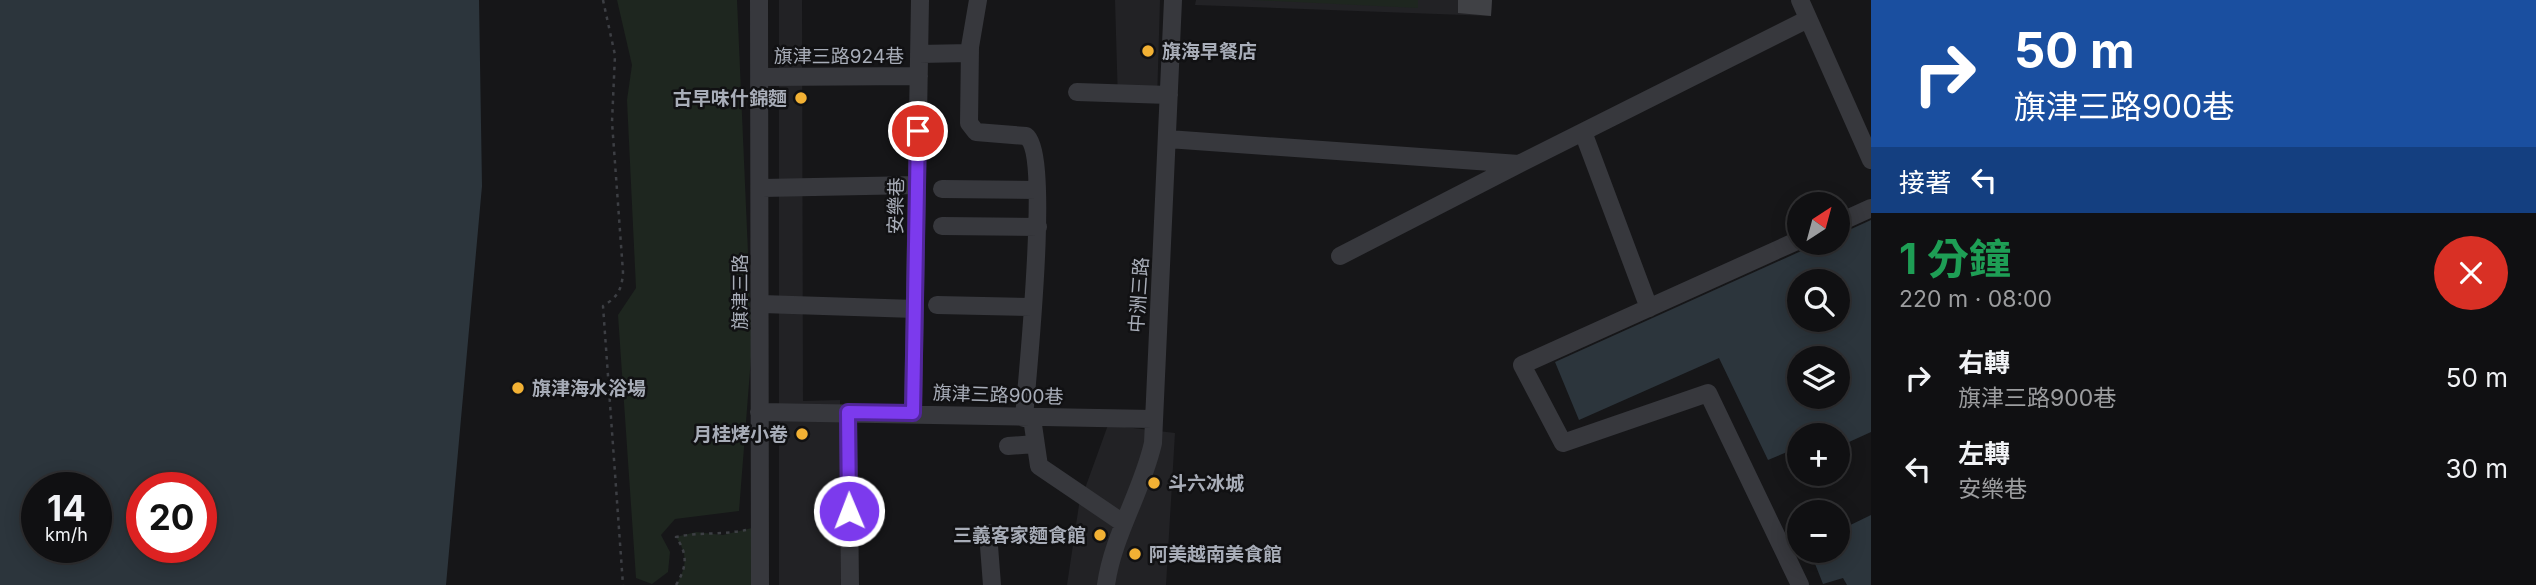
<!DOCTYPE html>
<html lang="zh-TW">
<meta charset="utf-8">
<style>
body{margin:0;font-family:Inter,"Noto Sans TC",sans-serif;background:#1e1e20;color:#f1f3f6;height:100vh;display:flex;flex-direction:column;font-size:26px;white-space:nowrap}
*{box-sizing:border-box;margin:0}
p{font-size:23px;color:#9c9d9f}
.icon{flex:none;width:38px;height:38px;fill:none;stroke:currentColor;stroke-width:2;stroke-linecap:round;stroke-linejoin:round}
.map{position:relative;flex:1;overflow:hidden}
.details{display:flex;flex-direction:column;background:#101012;width:665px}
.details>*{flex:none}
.banner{background:#1a4fa0;color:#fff;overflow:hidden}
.needle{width:46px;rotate:36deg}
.buttons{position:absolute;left:1787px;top:192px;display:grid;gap:14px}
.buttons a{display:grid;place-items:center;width:63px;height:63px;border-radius:50%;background:#101012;box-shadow:0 4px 18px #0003,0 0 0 2px #303032;font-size:35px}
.speed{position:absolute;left:21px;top:472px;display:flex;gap:14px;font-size:35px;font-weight:700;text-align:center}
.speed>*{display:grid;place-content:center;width:91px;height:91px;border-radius:50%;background:#101012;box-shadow:0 4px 18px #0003,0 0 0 2px #303032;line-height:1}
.speed small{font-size:18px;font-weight:400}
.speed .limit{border:10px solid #d22;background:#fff;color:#111}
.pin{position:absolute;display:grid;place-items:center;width:60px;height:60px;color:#fff;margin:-30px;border:4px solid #fff;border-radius:50%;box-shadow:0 2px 7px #0007}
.me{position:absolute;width:77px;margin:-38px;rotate:359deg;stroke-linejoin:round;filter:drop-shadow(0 0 5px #0008)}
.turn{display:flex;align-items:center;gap:24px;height:147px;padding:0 28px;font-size:32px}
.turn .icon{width:91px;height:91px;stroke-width:2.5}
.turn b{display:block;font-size:49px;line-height:60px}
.then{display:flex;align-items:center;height:66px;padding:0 28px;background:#0003;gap:14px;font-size:26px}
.round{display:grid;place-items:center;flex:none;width:74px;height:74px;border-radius:37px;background:#1e1e20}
.head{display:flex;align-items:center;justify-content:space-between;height:119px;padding:0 28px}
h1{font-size:42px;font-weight:700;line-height:52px;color:#1e9e55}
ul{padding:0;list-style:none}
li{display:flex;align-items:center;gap:21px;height:91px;padding:0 28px}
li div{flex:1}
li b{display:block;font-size:26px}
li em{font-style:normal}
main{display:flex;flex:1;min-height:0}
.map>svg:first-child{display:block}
</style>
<main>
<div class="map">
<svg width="1871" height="585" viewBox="0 0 1871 585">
<rect width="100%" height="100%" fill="#161618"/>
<path fill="#222225" d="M779 0H802L803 401 840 400 841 585H779Z
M1115 0H1160L1157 102H1118Z
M1196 0H1492L1491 16 1195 5Z
M1108 425 1175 433 1166 585H1067L1079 505Z"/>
<path fill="#1e261f" d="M617 0H737L752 345 739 511 675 519 661 535 670 552 668 572 652 584 636 578 618 315 636 288 627 100 632 65Z
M1252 0H1418V8Z
M756 527 754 585H676C687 566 688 555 676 537L696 532 723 535Z"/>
<path fill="#2c353c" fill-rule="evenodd" d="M0 0H479L482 186 446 585H0ZM37 488H96V548H37ZM142 488H201V548H142Z
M1871 220V432L1838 447V436H1799V447L1768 460 1719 358 1579 420 1555 362 1819 243H1838V235ZM1799 282H1838V320H1799ZM1799 359H1838V397H1799Z
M1871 515V585H1847L1843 578 1823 584 1810 551H1838V531Z"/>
<path fill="#404145" d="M1458 0H1492L1491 16 1458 13Z"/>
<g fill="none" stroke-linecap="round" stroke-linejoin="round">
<path stroke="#3d3f44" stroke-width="2.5" stroke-dasharray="3.5 5" stroke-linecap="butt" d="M603 0 615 55 612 122 623 272C622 289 618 297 603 306L623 585
M676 585C687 567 688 554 676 537 699 532 722 535 746 530"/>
<path stroke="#37383d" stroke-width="18" d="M759 0 760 585
M978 0 970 47 969 123 976 132 1026 136C1051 153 1027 377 1024 418
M1800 0 1871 160
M919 54 970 53
M760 77 919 76
M1077 92 1169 95
M1583 132 1649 308
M1168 139 1519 164 1808 19
M761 188 917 185
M942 189 1037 190
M1838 223 1871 208
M942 226 1038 227
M1799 240 1522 365 1563 443 1708 393 1800 585
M1340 256 1519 164
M761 304 915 309
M937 305 1032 307
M759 412 1152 419
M848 412 850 585
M913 413 920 0
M1032 418 1039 466 1123 523
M1008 446 1035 444
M988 533 992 585
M1106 585C1113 535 1142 492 1153 443L1173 0"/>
</g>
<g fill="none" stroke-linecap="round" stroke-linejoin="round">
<g stroke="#51269a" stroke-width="18">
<path id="route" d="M849 511 848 412 913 413 918 131"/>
</g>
<use href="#route" stroke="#7c3aed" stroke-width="12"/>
</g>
<g fill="#f2b134" stroke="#111113" stroke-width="2.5">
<circle cx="1148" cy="51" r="7"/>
<circle cx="801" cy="98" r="7"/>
<circle cx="518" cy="388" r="7"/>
<circle cx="802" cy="434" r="7"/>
<circle cx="1154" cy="483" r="7"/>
<circle cx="1100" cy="535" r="7"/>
<circle cx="1135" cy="554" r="7"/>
</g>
<g text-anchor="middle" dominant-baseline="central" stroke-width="5" stroke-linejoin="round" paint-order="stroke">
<g font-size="19" font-weight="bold" fill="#a8adb8" stroke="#111113" text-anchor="start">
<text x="1162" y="51">旗海早餐店</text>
<text x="787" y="98" text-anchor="end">古早味什錦麵</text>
<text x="532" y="388">旗津海水浴場</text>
<text x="788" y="434" text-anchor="end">月桂烤小卷</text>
<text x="1168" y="483">斗六冰城</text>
<text x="1086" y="535" text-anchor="end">三義客家麵食館</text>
<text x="1149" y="554">阿美越南美食館</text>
</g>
<g font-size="19" fill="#a8adb8" stroke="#111113">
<text x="839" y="56">旗津三路924巷</text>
<text transform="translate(896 206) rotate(-89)">安樂巷</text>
<text transform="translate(740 292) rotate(-90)">旗津三路</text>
<text transform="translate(1139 295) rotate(-86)">中洲三路</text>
<text transform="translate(998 395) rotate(2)">旗津三路900巷</text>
</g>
</g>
</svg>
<div class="buttons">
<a><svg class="needle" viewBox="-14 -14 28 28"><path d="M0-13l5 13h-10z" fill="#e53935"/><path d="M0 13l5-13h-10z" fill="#9c9d9f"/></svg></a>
<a><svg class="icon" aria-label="search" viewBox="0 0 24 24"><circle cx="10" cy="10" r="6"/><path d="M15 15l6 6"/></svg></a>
<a><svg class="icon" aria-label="layers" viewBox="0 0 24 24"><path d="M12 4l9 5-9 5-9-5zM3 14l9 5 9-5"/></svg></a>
<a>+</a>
<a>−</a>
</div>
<div class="speed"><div>14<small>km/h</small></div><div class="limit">20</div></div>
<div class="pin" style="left:918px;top:131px;background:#d93025"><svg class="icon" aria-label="arrive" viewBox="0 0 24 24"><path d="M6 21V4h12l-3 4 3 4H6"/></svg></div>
<svg class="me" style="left:849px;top:511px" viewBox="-20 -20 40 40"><circle r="17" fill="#7c3aed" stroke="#fff" stroke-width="3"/><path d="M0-11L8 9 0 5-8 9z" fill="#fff"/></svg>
</div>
<section class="details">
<div class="banner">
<div class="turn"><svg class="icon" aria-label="right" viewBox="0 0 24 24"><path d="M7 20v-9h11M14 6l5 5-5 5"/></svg><div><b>50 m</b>旗津三路900巷</div></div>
<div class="then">接著<svg class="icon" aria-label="left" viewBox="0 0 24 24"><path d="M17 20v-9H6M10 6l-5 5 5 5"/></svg></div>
</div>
<div class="head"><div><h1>1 分鐘</h1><p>220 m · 08:00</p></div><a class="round" style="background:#d93025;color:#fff"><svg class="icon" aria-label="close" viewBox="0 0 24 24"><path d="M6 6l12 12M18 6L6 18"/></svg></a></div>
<ul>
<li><svg class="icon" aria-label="right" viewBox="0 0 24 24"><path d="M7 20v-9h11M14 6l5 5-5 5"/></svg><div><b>右轉</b><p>旗津三路900巷</p></div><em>50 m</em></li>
<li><svg class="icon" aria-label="left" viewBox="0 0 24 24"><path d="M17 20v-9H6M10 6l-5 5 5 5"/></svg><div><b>左轉</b><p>安樂巷</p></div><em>30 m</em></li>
</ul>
</section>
</main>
